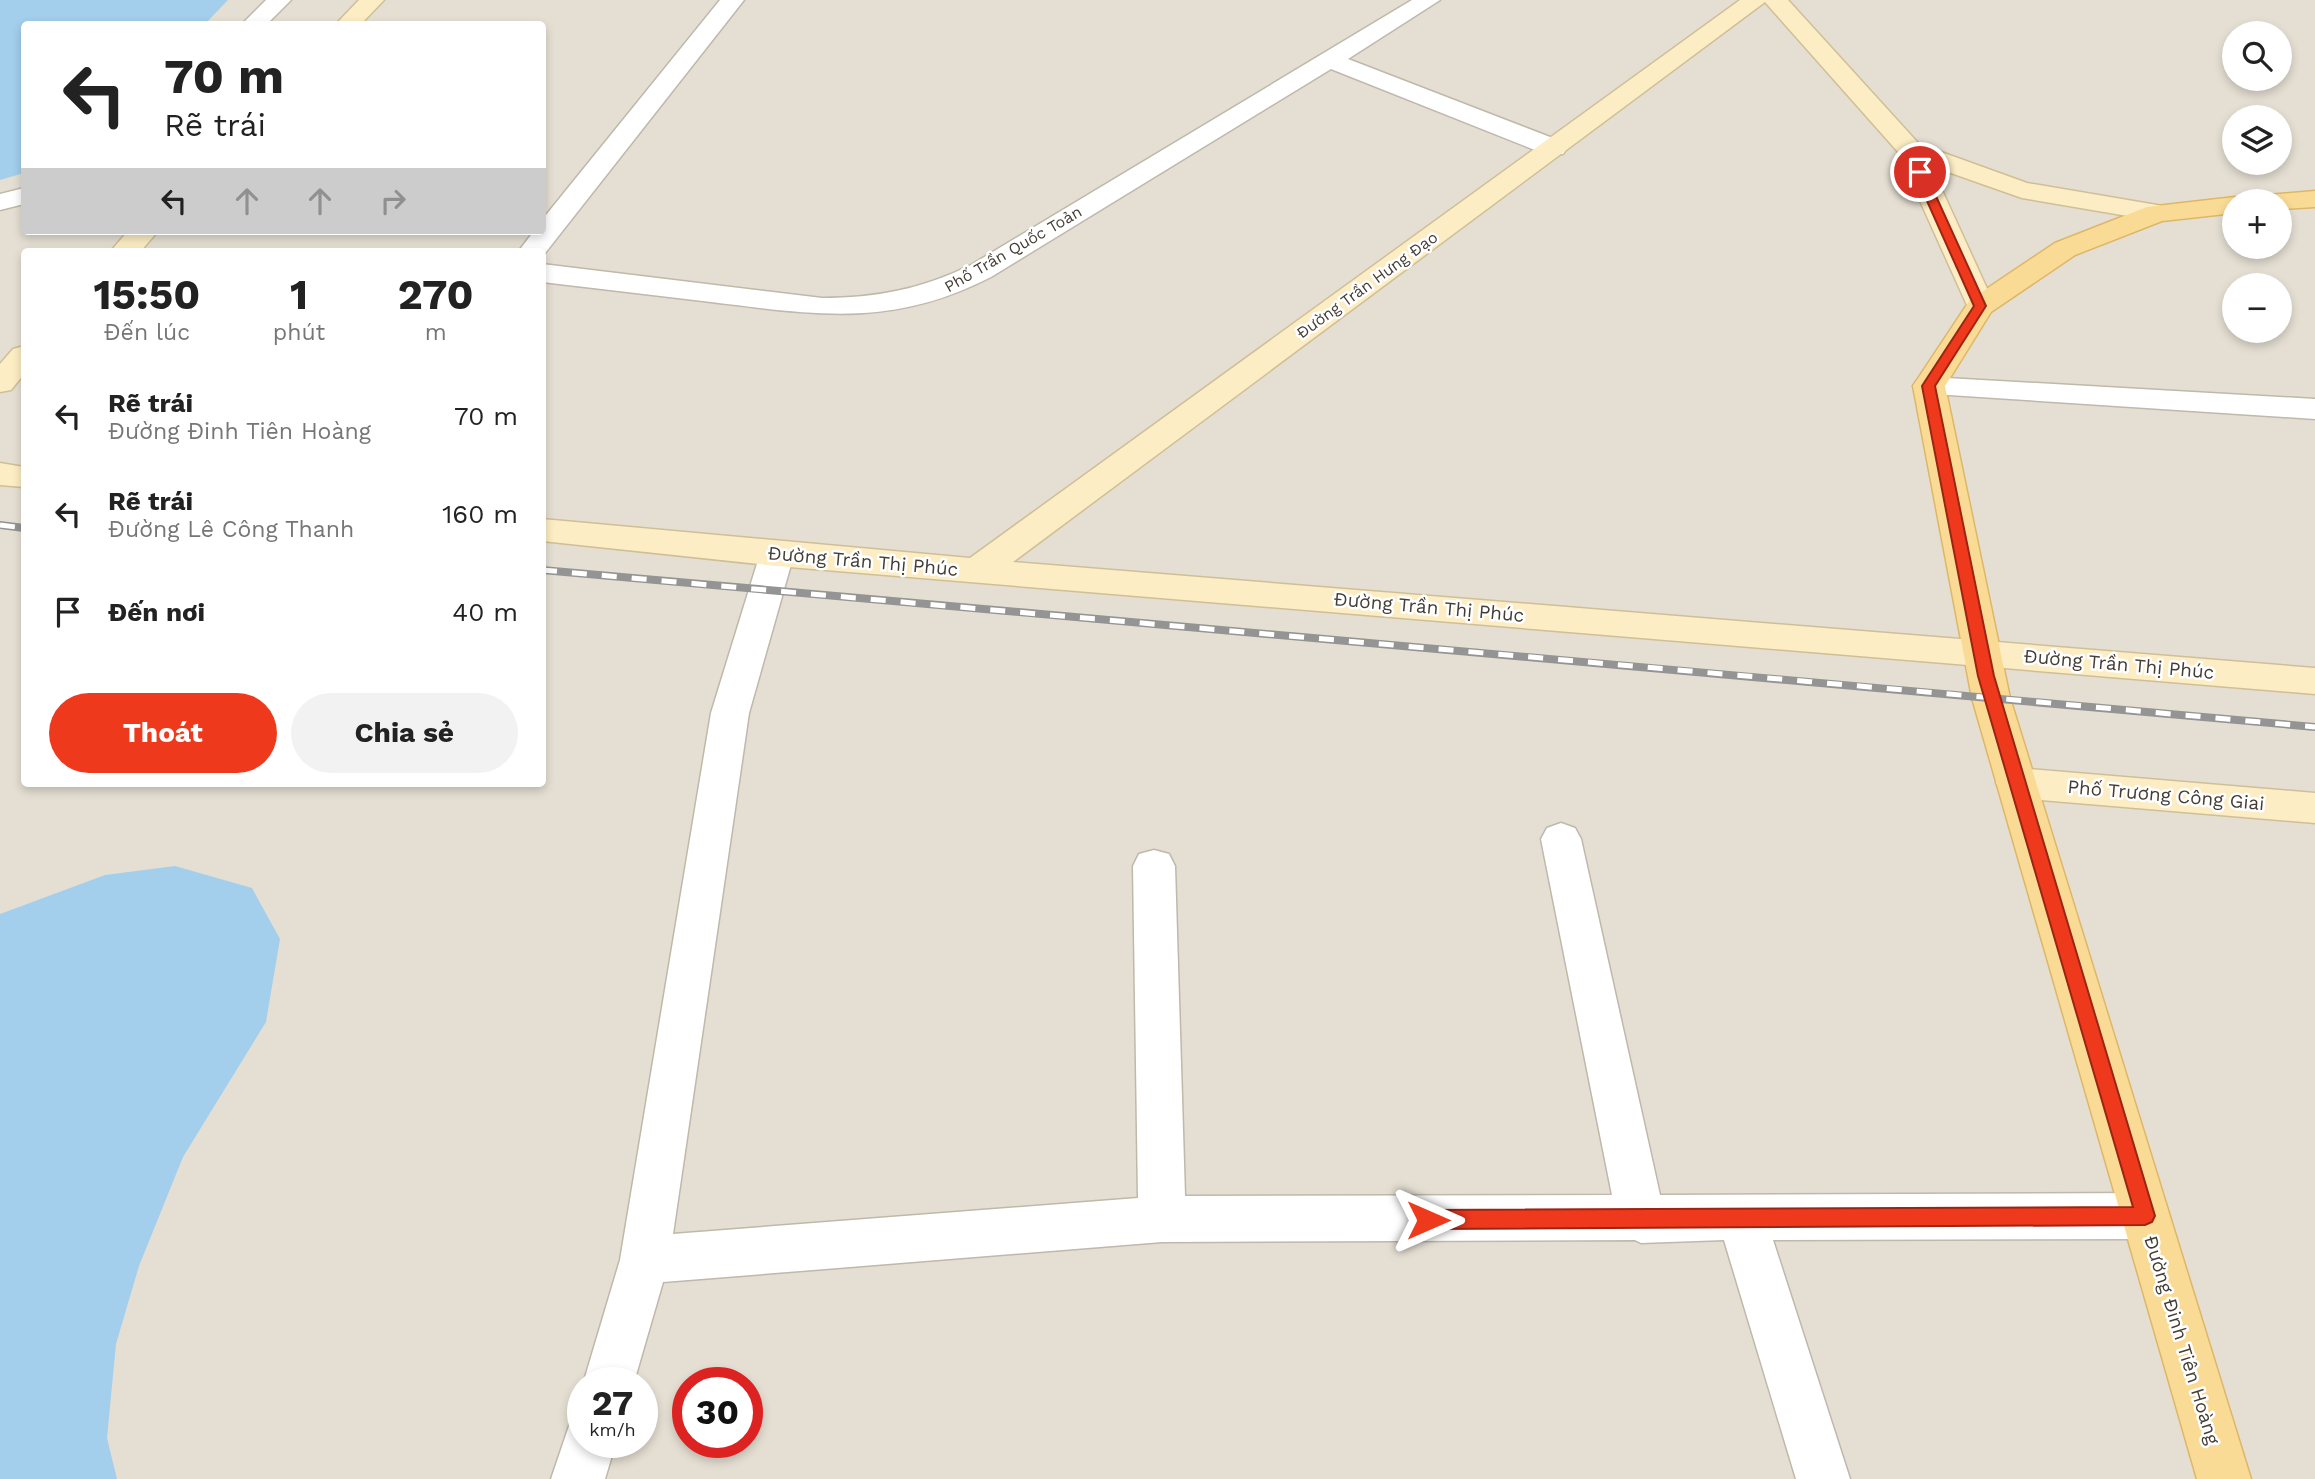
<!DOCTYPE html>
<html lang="vi">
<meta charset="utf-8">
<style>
body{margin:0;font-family:"Work Sans",sans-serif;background:#f2f2f2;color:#222;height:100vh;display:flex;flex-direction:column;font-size:26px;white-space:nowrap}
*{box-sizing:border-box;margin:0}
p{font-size:23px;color:#767676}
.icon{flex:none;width:38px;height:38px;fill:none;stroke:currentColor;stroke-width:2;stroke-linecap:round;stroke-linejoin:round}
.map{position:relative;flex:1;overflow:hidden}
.panel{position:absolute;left:21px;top:248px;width:525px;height:539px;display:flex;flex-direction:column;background:#fff;border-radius:7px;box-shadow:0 4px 10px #0003}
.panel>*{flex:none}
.top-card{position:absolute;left:21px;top:21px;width:525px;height:214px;border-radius:7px;box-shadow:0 4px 10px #0003;background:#fff;color:#222;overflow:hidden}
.buttons{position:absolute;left:2222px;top:21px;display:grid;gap:14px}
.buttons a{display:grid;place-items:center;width:70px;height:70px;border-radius:50%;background:#fff;box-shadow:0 4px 10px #0003;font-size:35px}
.speed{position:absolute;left:567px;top:1367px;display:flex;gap:14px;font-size:35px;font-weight:700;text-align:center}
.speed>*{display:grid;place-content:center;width:91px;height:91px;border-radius:50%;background:#fff;box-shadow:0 4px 10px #0003;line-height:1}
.speed small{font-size:18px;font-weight:400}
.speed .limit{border:10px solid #d22;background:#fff;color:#111}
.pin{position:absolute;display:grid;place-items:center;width:60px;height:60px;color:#fff;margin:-30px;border:4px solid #fff;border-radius:50%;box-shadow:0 2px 7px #0007}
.me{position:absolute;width:77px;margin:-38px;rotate:90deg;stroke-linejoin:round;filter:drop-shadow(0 0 5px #0008)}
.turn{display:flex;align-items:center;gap:24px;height:147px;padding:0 28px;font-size:32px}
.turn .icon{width:91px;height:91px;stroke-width:2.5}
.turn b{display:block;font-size:49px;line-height:60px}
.lanes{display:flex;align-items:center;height:66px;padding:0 28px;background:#0003;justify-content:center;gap:35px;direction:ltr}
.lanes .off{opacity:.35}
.eta{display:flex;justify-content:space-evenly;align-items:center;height:119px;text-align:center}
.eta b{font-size:42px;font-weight:700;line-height:49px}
.cta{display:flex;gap:14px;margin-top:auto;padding:14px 28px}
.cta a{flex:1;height:80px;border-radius:42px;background:#ef391d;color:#fff;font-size:28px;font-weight:700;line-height:80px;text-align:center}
.cta a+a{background:#f2f2f2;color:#222}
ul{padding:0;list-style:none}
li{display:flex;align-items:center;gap:21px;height:98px;padding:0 28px}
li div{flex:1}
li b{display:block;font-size:26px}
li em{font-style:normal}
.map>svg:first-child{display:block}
</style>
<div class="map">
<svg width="2315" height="1479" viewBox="0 0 2315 1479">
<rect width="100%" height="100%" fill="#f1ede4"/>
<path fill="#e5dfd3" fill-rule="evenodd" d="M0 0H2315V1479H0ZM24 24H542V231H24ZM2235 33H2280V79H2235ZM2235 117H2280V163H2235ZM2235 201H2280V247H2235ZM24 252H542V784H24ZM2235 285H2280V331H2235ZM583 1382H642V1442H583ZM688 1382H747V1442H688Z"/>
<path fill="#a3cfec" d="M0 0H228L205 24H24V173L0 180Z
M175 866 252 888 280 939 266 1022 183 1157 139 1266 116 1344 107 1438 117 1479H0V914L105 875Z"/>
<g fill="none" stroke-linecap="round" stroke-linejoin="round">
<g stroke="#bfb8ab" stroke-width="3">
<path id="street" d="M266 0H291L267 24H242Z
M720 0H744L542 257V252H518L534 231H542V220Z
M1412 0H1440L1348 59 1563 142 1567 148 1563 154H1545L1331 69 991 277C892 328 817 315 711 302 655 295 599 289 542 282V264L822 298C876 298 922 289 971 265Z
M24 188V204L0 210V194Z
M1929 377 2315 399V419L1918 393 1913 386 1918 379Z
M777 542 789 546 794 554 749 713 673 1234 1138 1198 1133 866 1139 854 1154 850 1169 854 1175 866 1185 1196 1612 1195 1541 839 1547 828 1561 823 1575 828 1581 839 1660 1195 2145 1193 2162 1200 2169 1216 2162 1232 2145 1239 1773 1240 1850 1479H1796L1724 1240 1641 1243 1635 1240 1162 1242 663 1282 634 1382 583 1384 620 1260 711 713 760 554 765 546Z
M583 1418V1442H616L605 1479H551L570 1423Z"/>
</g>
<g stroke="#cfbf96" stroke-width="3">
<path id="secondary" d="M359 0H384L361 24H336Z
M1740 0H1788L1919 144 2027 183 2157 205 2167 207 2171 213 2167 219 2157 221 2022 198 1931 166 1995 306 1990 312 1980 315 1970 312 1898 152 1765 2 1013 562 2315 668V694L777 566 542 541V519L970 558Z
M128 231H158L140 252H110Z
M24 346V374L11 390 0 392V364L13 349Z
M0 463 24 467V487L0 485Z
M2016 768 2315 793V823L2016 798 2002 794 1996 783 2002 772Z"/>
</g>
<g stroke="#ddb767" stroke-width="3">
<path id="primary" d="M2315 191V207L2280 209V201H2264L2268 195Z
M2235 197 2246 201H2235V213L2162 221 2075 255 1991 312 1945 386 2010 698 2251 1479H2197L1972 698 1913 386 1970 300 2055 243 2147 207Z"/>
</g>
<use href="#street" fill="#fff" fill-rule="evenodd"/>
<use href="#secondary" fill="#fcedc4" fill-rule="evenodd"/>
<use href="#primary" fill="#f9db96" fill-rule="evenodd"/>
<g stroke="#949494" stroke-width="8">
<path id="rail" d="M0 525 24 528
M542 570C1133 623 1724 673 2315 727"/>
</g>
<use href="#rail" stroke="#fff" stroke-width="5" stroke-dasharray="15" stroke-linecap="butt"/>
</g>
<path fill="#ef391d" stroke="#9b2513" stroke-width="2" d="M1920 169 1925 172 1986 306 1935 386 1994 676 2155 1216 2152 1222 2145 1225 1428 1229 1421 1226 1418 1220 1421 1213 1428 1210 2133 1207 1978 676 1922 386 1974 306 1914 172Z"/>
<g text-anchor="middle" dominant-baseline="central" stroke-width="5" stroke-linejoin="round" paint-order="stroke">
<g font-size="16" fill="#433d35" stroke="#fff">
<text transform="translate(1013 249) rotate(-30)">Phố Trần Quốc Toản</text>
<text transform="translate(1367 285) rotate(-36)">Đường Trần Hưng Đạo</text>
</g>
<g font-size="19" fill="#433d35" stroke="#fff">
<text transform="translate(863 561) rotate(5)">Đường Trần Thị Phúc</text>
<text transform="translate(1429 607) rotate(5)">Đường Trần Thị Phúc</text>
<text transform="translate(2119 664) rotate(5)">Đường Trần Thị Phúc</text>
<text transform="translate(2166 795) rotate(5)">Phố Trương Công Giai</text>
<text transform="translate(2182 1340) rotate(73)">Đường Đinh Tiên Hoàng</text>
</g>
</g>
</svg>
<div class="buttons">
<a><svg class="icon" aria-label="search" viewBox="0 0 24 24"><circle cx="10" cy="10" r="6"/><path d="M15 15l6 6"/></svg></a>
<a><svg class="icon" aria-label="layers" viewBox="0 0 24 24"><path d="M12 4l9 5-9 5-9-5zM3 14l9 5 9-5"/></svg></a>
<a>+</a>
<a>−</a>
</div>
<div class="speed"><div>27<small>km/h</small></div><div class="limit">30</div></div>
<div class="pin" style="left:1920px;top:172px;background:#d93025"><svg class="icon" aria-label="arrive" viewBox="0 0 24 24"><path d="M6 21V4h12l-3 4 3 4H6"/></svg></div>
<svg class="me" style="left:1428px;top:1220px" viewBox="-20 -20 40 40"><path d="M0-17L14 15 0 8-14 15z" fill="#ef391d" stroke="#fff" stroke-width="4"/></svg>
<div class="top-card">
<div class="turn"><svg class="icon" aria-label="left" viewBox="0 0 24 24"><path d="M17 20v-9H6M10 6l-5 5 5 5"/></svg><div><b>70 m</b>Rẽ trái</div></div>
<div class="lanes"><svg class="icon" aria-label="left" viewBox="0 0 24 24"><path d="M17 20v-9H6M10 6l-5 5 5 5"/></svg><svg class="icon off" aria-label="ahead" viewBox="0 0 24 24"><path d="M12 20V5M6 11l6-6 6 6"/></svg><svg class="icon off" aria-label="ahead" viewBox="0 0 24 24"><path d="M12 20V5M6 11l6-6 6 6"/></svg><svg class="icon off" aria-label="right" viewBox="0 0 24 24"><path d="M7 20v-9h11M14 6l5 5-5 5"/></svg></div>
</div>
<section class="panel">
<div class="eta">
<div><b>15:50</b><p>Đến lúc</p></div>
<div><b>1</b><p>phút</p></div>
<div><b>270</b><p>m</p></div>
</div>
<ul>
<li><svg class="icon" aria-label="left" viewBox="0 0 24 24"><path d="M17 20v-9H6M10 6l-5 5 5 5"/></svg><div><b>Rẽ trái</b><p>Đường Đinh Tiên Hoàng</p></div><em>70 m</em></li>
<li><svg class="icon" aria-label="left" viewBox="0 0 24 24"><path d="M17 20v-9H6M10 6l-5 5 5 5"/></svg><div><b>Rẽ trái</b><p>Đường Lê Công Thanh</p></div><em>160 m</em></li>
<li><svg class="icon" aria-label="arrive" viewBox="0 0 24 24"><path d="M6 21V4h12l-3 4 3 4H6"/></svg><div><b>Đến nơi</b></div><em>40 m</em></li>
</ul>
<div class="cta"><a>Thoát</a><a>Chia sẻ</a></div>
</section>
</div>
